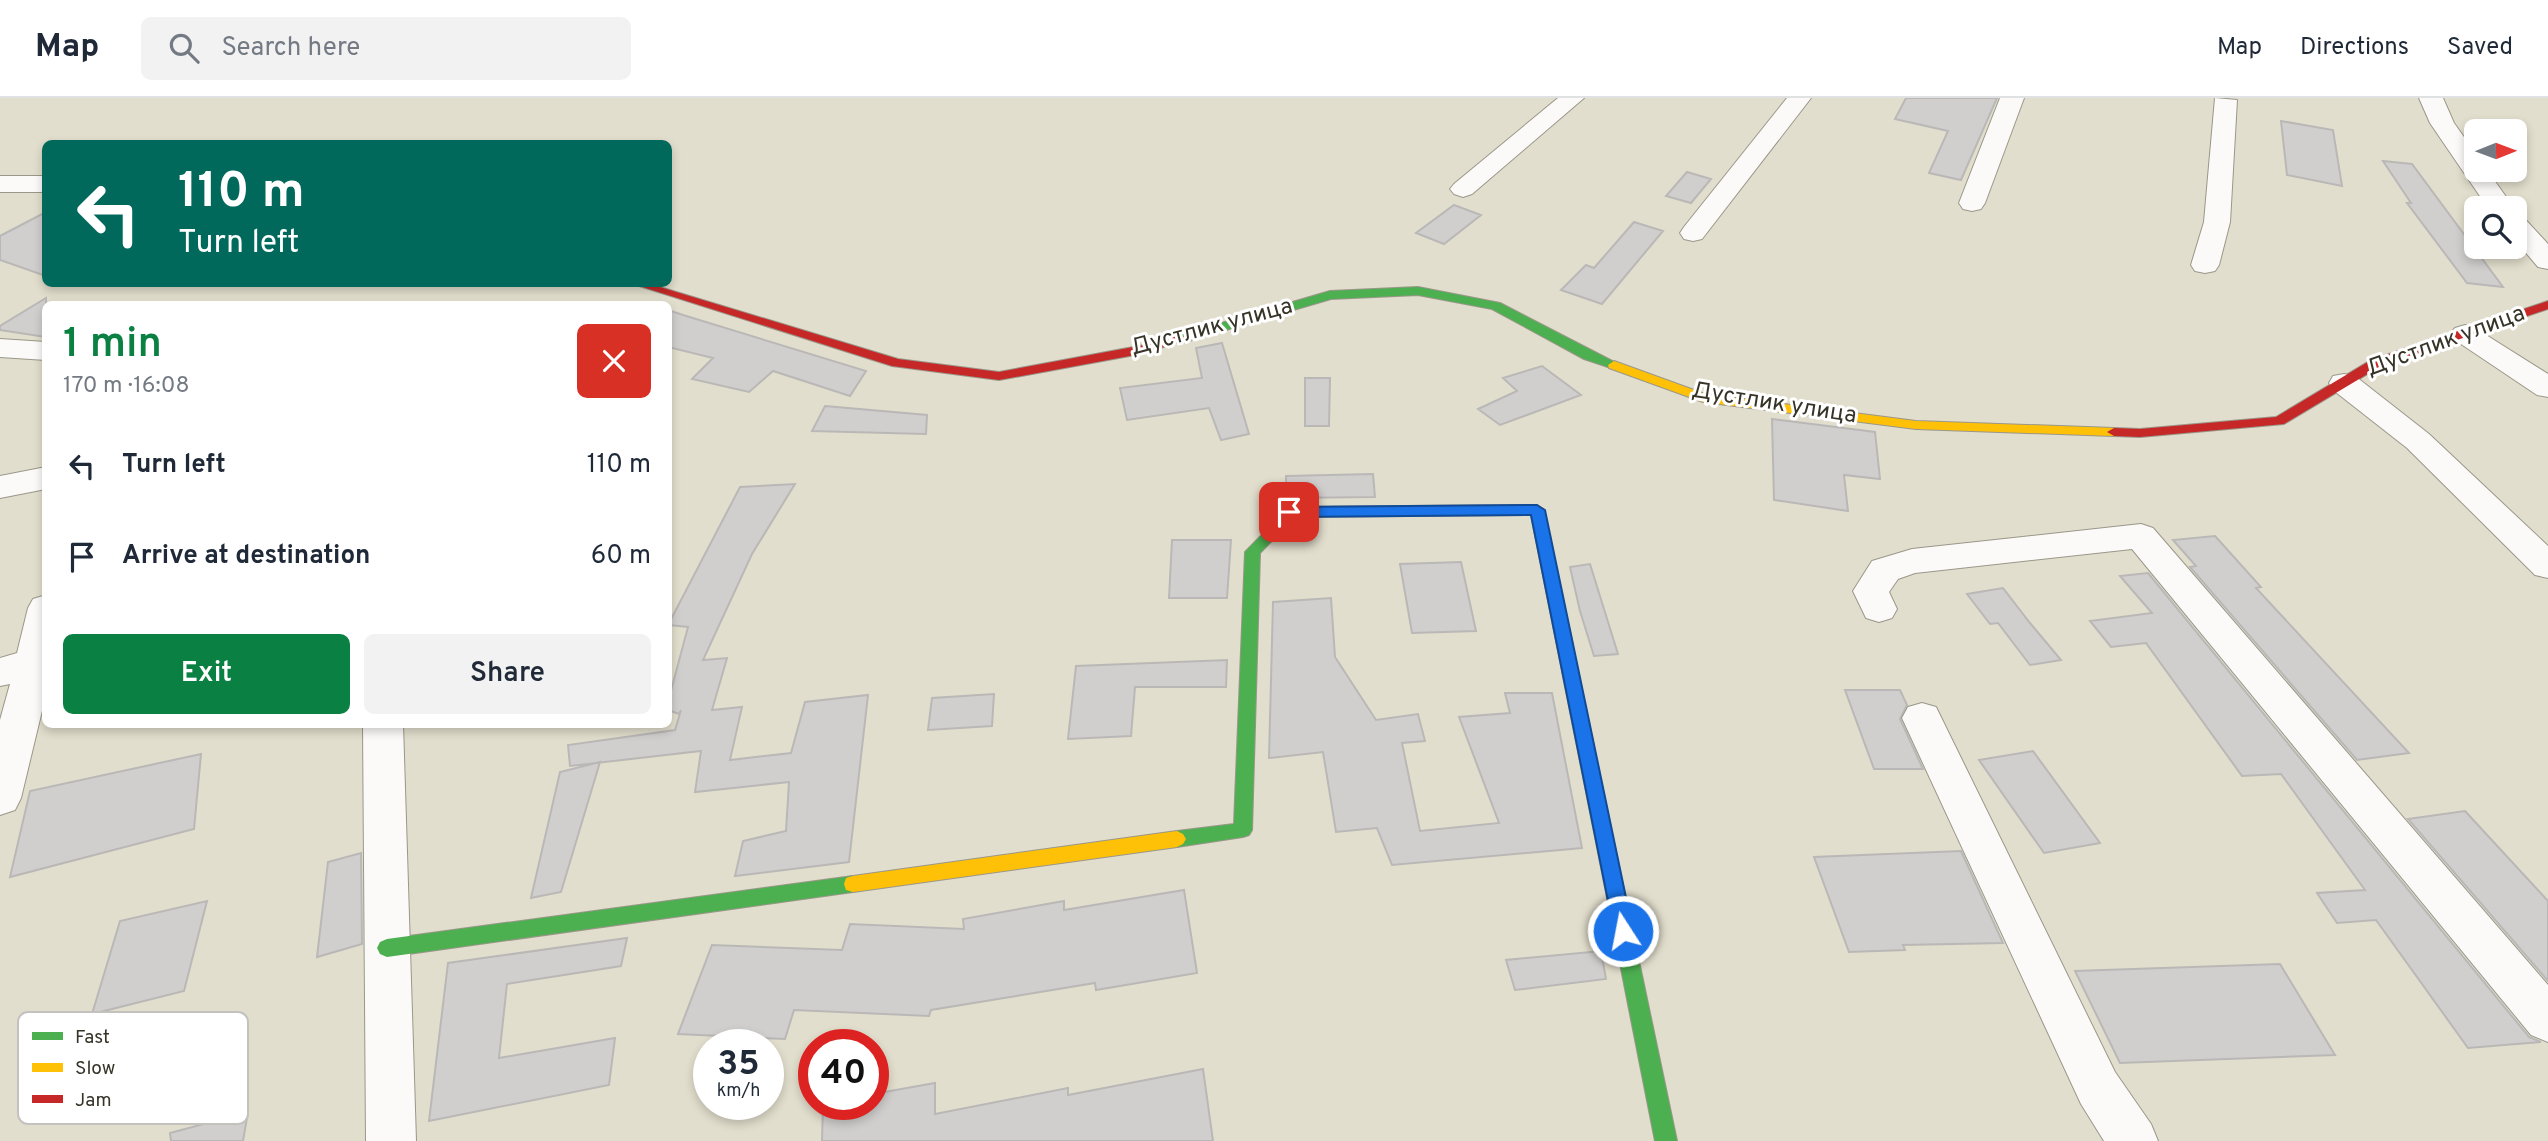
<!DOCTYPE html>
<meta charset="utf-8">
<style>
body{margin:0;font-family:Overpass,sans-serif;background:#f2f2f3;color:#1f2937;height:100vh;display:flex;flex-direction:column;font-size:26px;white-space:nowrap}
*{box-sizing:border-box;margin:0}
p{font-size:23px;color:#747a83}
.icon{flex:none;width:38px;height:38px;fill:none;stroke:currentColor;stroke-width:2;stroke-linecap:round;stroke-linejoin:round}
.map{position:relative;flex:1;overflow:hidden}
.sheet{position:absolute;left:42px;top:203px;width:630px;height:427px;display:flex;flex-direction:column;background:#fff;border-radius:10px;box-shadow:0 4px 10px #0003}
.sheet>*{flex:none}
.top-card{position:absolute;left:42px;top:42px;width:630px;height:147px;border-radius:10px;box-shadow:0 4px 10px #0003;background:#00695c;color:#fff;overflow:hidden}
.needle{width:46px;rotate:89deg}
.tools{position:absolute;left:2464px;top:21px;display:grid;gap:14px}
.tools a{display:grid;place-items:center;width:63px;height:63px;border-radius:10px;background:#fff;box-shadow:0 4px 10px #0003;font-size:35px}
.speed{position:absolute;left:693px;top:931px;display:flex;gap:14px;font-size:35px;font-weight:700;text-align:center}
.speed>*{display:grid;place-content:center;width:91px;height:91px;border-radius:50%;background:#fff;box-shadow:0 4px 10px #0003;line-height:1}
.speed small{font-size:18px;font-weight:400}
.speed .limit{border:10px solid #d22;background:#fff;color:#111}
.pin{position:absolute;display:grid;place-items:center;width:60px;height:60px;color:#fff;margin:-30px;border-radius:14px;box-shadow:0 4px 10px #0006}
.me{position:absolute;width:77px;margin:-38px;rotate:349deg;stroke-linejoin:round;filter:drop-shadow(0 0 5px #0008)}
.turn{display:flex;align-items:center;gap:24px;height:147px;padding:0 21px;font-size:32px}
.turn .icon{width:91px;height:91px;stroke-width:2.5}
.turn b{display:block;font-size:49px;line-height:60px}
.round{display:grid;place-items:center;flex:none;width:74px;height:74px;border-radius:10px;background:#f2f2f3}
.head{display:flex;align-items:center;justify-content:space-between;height:119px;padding:0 21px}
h1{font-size:42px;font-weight:600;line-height:52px;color:#0b8043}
.action{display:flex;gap:14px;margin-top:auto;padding:14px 21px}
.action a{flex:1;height:80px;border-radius:10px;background:#0b8043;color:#fff;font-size:28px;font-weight:600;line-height:80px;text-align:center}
.action a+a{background:#f2f2f3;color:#1f2937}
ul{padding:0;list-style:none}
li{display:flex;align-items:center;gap:21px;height:91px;padding:0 21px}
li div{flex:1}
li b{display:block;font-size:26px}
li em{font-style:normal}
header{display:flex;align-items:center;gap:42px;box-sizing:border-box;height:98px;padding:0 35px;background:#fff;border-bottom:2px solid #e0e1e3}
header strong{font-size:33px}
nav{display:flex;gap:38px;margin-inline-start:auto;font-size:24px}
.search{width:490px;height:63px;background:#f2f2f3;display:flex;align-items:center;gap:18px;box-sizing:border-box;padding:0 24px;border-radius:10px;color:#747a83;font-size:26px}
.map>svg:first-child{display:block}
</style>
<header>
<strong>Map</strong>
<div class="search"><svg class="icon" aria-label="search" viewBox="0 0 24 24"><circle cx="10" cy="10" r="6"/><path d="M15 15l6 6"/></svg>Search here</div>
<nav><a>Map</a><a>Directions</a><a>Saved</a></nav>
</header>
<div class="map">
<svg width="2548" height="1043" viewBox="0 0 2548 1043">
<rect width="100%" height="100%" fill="#e2decd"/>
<path fill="#d1cfce" stroke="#bab8b6" stroke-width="2" d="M1906 0H1997L1961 82 1929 75 1948 33 1895 21Z
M2281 23 2333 32 2342 88 2287 77Z
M2383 63 2412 66 2503 189 2467 185 2407 105H2411Z
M1687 74 1711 81 1691 105 1666 98Z
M1454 107 1481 117 1444 146 1416 135Z
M46 114V178L0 162V138Z
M1634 124 1663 133 1602 206 1561 192 1586 167 1594 170Z
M46 200V239L0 232V228Z
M668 212 683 217 866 273 850 298 773 273 749 294 692 281 713 260 668 249Z
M1222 245 1249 336 1221 342 1209 310 1127 322 1120 290 1202 280 1196 250Z
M1542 268 1581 297 1500 327 1478 311 1517 293 1503 280Z
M1305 280H1330L1329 328H1305Z
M825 308 927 317 926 336 812 333Z
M1772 321 1875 334 1880 381 1844 377 1848 413 1774 402Z
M1373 376 1375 399 1286 400V378Z
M795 386 752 456 703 562 727 560 712 612 742 609 730 662 791 655 805 604 868 597 849 764 735 778 743 743 786 733 789 684 695 694 701 653 570 668 568 647 675 632 681 612 679 616 668 612V604L688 529 668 527 740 389Z
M2215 438 2261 489 2256 490 2409 655 2357 662 2190 469 2196 468 2173 442Z
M1172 442H1231L1227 500H1169Z
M1461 464 1476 533 1412 535 1400 466Z
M1590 466 1618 556 1594 558 1580 513 1570 469Z
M2148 475 2529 939 2541 944 2468 950 2376 822 2337 825 2317 795 2365 792 2281 676 2242 678 2146 545 2111 549 2090 523 2152 515 2120 478Z
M2003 490 2030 525 2061 562 2030 567 1998 525 1990 526 1967 496Z
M1331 500 1335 559 1376 622 1418 616 1425 643 1402 645 1420 733 1499 725 1459 619 1510 615 1505 595H1552L1582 750 1392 767 1377 730 1336 734 1323 654 1269 660 1273 504Z
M1227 562 1226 589H1135L1131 638 1068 641 1076 568Z
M1845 592H1900L1907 607 1900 621 1923 671H1874Z
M994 596 992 628 928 632 932 600Z
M2033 653 2100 745 2044 755 1979 662Z
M201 656 194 731 10 779 30 693Z
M600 664 561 794 531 800 560 674Z
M2465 713 2548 803V883L2408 721Z
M1961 753 2003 845 1903 847 1905 852 1849 854 1814 759Z
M361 755 362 846 317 859 328 764Z
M1184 792 1197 875 1096 892 1095 885 931 912 929 918 794 912 785 941 678 936 712 847 842 852 850 826 964 831 963 821 1064 803V812Z
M207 803 184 893 92 916 120 823Z
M627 840 621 868 507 886 499 960 615 940 609 987 429 1023 448 865Z
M1601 853 1606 881 1515 892 1506 862Z
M2280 866 2335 957 2120 965 2075 873Z
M1203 971 1213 1043H822L823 1006H873V996L935 985V1016L1068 990V997Z
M248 1014 243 1043H171L170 1035Z"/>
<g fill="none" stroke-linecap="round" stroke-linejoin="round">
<g stroke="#9a978a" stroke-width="2">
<path id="street" d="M1558 0H1584L1472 96 1463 99 1454 96 1450 91 1454 86Z
M1787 0H1811L1702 141 1693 143 1684 141 1680 135 1684 129Z
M2000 0H2024L1985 105 1981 111 1972 113 1963 111 1959 105Z
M2215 0 2237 2 2230 124 2219 167 2215 173 2205 175 2195 173 2191 167 2204 124Z
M2419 0H2443L2454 25 2476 56V72H2487L2514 110H2488L2430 25Z
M0 78H46V94H0Z
M2515 118 2524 120 2548 146V171L2538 169 2515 142Z
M2465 227 2475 230 2548 276V299L2537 297 2455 242 2450 236 2455 230Z
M0 241 46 244V262L0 259Z
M2344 276 2355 278 2429 336 2548 448V480L2535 477 2407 350 2333 292 2329 285 2333 278Z
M46 369V391L0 400V378Z
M2141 426 2153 430 2548 887V944L2531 937 2132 451 1915 475 1898 481 1889 494 1897 511 1892 520 1879 524 1866 520 1853 493 1872 463 1912 451Z
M46 497V596L21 700 15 712 0 717V622L10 586 0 588V560L17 555 28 510 33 501Z
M1922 605 1936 609 2115 974 2151 1026 2158 1043H2104L2081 1006 1902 620 1908 609Z
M363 626H403L416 1043H366Z"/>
</g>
<g stroke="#9a978a" stroke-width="2">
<path id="fast" d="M1418 189 1500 205 1620 267 1614 271 1584 261 1492 211 1418 197 1331 201 1185 244 1181 245 1175 241 1177 238 1330 193Z
M1292 409 1297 411 1299 414 1297 417 1260 455 1252 732 1249 737 1243 739 1177 749 1171 746 1168 741 1171 736 1177 733 1234 726 1245 454 1287 411Z
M1607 746 1613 749 1616 754 1677 1043H1655L1598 754 1601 749Z
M853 778 860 780 862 786 860 792 853 794 387 859 380 856 377 850 380 844 387 841Z"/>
</g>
<g stroke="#9a978a" stroke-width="2">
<path id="slow" d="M1614 263 1705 296 1916 323 2114 330 2121 334 2114 338 1916 331 1703 304 1609 270 1608 267Z
M1537 407 1544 412 1616 754 1613 759 1607 762 1601 759 1598 754 1531 417 1292 419 1285 414 1292 409Z
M1177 733 1183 736 1186 741 1183 746 1177 749 853 794 846 792 844 786 846 780 853 778Z"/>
</g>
<g stroke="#9a978a" stroke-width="2">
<path id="jam" d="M633 186H650L898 261 999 274 1144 247 1181 237 1187 241 1146 255 999 282 892 268Z
M2548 203V211L2381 268 2284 326 2140 339 2114 338 2107 334 2114 330 2140 331 2276 319 2371 262Z"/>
</g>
<use href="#street" fill="#fbfaf8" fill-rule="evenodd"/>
<use href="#fast" fill="#4caf50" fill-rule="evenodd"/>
<use href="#slow" fill="#ffc107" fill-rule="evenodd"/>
<use href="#jam" fill="#c62828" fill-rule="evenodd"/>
</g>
<path fill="#1a73e8" stroke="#114b97" stroke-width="2" d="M1537 407 1545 412 1633 833 1630 839 1623 841 1616 839 1614 833 1531 417 1289 419 1281 414 1289 409Z"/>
<g text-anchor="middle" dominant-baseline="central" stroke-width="6" stroke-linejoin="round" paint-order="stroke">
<g font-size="23" fill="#363327" stroke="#fff">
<text transform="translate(1212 230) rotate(-15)">Дустлик улица</text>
<text transform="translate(2446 244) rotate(-20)">Дустлик улица</text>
<text transform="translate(1774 306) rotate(9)">Дустлик улица</text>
</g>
</g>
<rect x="18" y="914" width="230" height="112" rx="10" fill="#fff" stroke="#c3c2be" stroke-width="2"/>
<rect x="32" y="934" width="31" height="8" fill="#4caf50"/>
<rect x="32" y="965" width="31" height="9" fill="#ffc107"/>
<rect x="32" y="997" width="31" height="8" fill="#c62828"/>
<g font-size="19" fill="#363327">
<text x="75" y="945">Fast</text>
<text x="75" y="976">Slow</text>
<text x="75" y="1008">Jam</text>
</g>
</svg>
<div class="tools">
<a><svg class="needle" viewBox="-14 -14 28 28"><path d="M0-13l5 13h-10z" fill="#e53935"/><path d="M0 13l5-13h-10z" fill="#747a83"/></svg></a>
<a><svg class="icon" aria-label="search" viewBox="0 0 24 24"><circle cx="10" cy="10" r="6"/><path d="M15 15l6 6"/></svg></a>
</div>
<div class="speed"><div>35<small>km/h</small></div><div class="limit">40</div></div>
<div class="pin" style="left:1289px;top:414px;background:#d93025"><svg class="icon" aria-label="arrive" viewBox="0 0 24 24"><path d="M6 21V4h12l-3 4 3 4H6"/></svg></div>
<svg class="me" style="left:1623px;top:833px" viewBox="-20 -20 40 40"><circle r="17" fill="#1a73e8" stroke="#fff" stroke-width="3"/><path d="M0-11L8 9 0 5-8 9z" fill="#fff"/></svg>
<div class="top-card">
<div class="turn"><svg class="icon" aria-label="left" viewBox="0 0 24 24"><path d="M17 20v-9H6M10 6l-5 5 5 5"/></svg><div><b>110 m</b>Turn left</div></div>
</div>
<section class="sheet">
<div class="head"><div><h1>1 min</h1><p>170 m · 16:08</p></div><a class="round" style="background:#d93025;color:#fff"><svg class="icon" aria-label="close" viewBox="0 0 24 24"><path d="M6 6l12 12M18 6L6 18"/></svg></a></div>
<ul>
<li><svg class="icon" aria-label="left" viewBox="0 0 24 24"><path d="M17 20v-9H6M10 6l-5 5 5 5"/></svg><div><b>Turn left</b></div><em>110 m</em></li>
<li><svg class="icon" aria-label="arrive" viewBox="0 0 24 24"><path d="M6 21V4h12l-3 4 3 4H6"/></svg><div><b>Arrive at destination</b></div><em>60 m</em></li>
</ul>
<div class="action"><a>Exit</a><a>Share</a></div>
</section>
</div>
